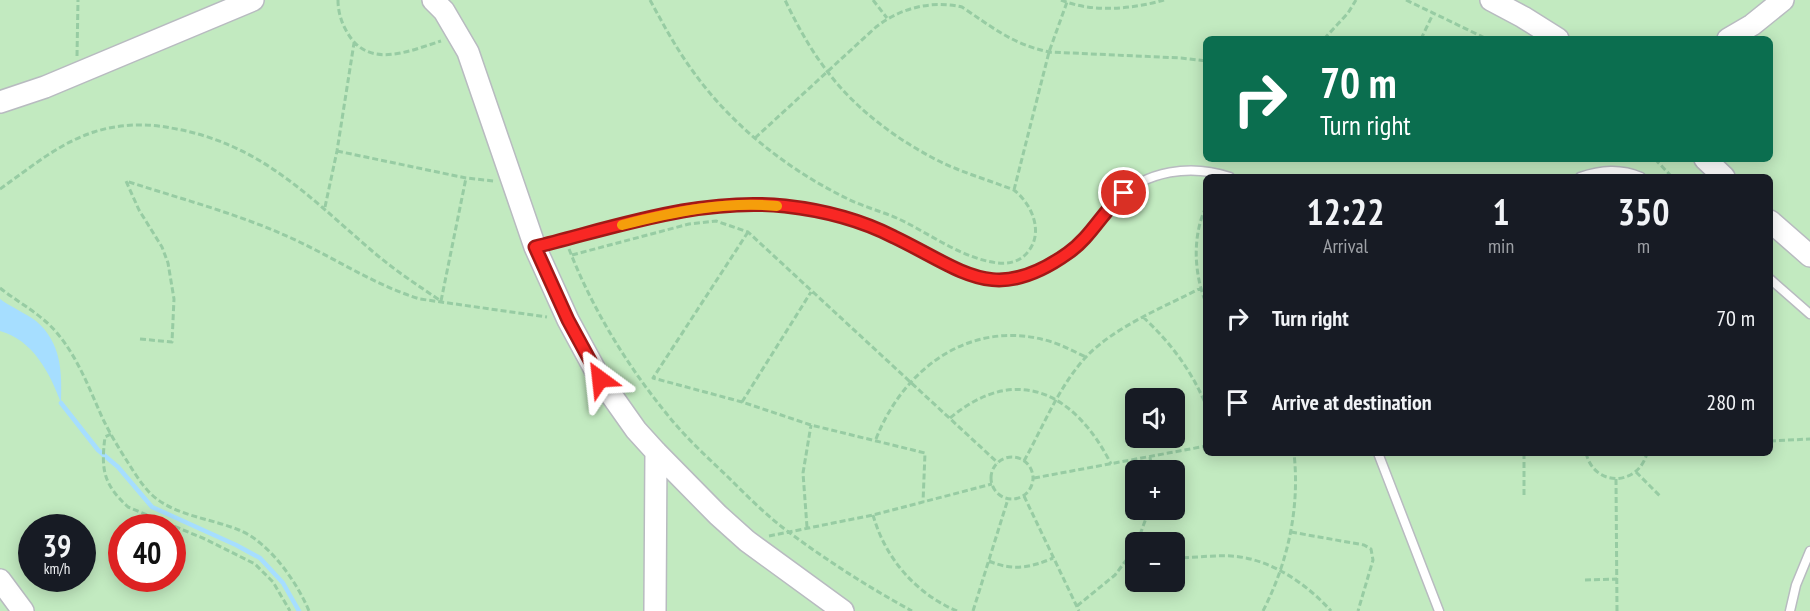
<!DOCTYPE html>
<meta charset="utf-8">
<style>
body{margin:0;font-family:"PT Sans Narrow",sans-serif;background:#20242c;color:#f1f3f6;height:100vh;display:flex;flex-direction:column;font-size:22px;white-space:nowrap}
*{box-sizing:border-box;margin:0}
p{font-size:20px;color:#9ea1a6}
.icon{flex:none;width:33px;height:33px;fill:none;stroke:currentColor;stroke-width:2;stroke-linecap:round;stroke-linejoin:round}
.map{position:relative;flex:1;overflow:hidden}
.panel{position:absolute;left:1203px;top:174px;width:570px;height:282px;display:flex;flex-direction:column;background:#171b24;border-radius:9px;box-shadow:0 3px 15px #0003}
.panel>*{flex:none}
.top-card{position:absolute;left:1203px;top:36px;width:570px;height:126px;border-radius:9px;box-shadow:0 3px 15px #0003;background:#0b6e4f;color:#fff;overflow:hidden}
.tools{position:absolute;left:1125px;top:388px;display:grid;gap:12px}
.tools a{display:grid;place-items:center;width:60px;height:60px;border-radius:9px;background:#171b24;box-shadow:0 3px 15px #0003;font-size:30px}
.speed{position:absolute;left:18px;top:514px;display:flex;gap:12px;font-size:30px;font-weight:700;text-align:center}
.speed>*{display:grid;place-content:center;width:78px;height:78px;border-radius:50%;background:#171b24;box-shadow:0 3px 15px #0003;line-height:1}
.speed small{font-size:15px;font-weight:400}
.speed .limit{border:9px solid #d22;background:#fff;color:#111}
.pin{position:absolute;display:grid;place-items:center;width:51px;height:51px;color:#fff;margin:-26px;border:3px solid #fff;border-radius:50%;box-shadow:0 2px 6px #0007}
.me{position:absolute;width:66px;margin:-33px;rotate:330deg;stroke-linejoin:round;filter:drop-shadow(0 0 4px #0008)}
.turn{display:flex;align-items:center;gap:21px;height:126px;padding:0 18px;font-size:27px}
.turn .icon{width:78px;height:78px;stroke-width:2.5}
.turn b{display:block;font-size:42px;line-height:51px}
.eta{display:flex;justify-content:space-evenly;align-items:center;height:102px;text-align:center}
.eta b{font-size:36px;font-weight:700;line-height:42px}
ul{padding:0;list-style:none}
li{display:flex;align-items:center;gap:18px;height:84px;padding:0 18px}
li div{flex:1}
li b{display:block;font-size:22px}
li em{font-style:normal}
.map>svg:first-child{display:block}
</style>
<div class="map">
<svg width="1810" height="611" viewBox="0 0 1810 611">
<rect width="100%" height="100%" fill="#f0ede5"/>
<path fill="#c2eac0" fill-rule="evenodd" d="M0 0H1810V611H0ZM1206 39H1770V159H1206ZM1206 177H1770V453H1206ZM1136 399H1174V438H1136ZM1136 471H1174V510H1136ZM32 528H82V579H32ZM122 528H172V579H122ZM1136 543H1174V582H1136Z"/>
<path fill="#a6deff" d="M0 299C11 307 25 313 36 321 62 343 62 373 61 403 50 373 33 340 0 331Z"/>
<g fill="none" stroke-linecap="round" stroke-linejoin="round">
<path stroke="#a6deff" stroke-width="4.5" d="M61 403 98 450 118 467 152 507 236 545 260 558 283 583 299 611"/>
<g stroke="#b8bbc0" stroke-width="11">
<path id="service" d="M1580 177C1601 170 1620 168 1641 177
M535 247C609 228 685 202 762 204 787 205 813 210 838 217 857 221 876 228 893 236 932 255 970 286 1015 278 1044 273 1072 254 1091 232 1099 221 1106 209 1116 200 1147 170 1191 164 1230 177
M1770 279 1810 314
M1378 453 1439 611
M1790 611 1796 585 1810 551"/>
</g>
<g stroke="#b8bbc0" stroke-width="24">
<path id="tertiary" d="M433 0 444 11 468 52 535 247 568 320 600 379 636 430 656 452 718 515 747 541 843 611
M1491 0 1523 17 1558 39
M1728 39 1752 25 1783 0
M0 102 45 87 253 0
M1705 159 1724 177
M1770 221 1810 256
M0 580 23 611
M655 611 656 452"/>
</g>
<path stroke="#97cca3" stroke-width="3" stroke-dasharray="6 3" stroke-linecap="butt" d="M338 0C338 11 341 22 347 32 368 70 409 51 441 41
M650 0C663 24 676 48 692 70 731 125 788 170 848 199 866 208 885 212 903 221 933 236 964 259 998 263 1008 264 1017 262 1024 256 1046 236 1033 205 1014 190 991 181 967 174 945 164 901 143 856 110 827 71 810 49 797 25 785 0
M873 0 887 18
M1061 0C1092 13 1133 9 1164 0
M1406 0 1487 39
M1324 39 1348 13 1356 0
M1421 39 1433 14
M77 56 78 0
M755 138 876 27C900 8 932 0 962 7 992 27 1012 44 1049 52L1181 58 1206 61
M337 151 466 178 494 181
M1655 159 1672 177
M0 189C30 168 59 143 94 132 118 124 146 123 171 128 259 143 306 194 371 250 393 269 417 285 441 301L466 178
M1014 190 1049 52 1067 2
M325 207 337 151 354 43
M1206 207C1192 236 1194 274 1206 303
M748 232 653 378 742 402 811 425 925 453 923 502
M569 249C592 308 626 364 666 413 684 436 707 457 729 478 748 497 768 517 790 533 829 562 870 588 912 611
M572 255 689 224 716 221 748 232 998 463
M0 288C19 303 41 314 57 333 78 358 89 388 102 417 109 432 118 447 127 461 134 472 141 484 151 494 174 516 210 518 239 530 269 542 297 582 309 611
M1143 317C1171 343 1191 370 1206 405
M140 339 172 342 174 299 168 263 162 247 139 210 126 181C181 199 239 214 291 238 335 258 374 285 420 299L547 317
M742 402 811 292
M950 418C1017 362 1076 394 1111 464
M111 434 105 437C101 469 103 484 128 507L205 539 255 564 273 582 290 611
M876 439C904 367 973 317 1052 342 1064 346 1075 352 1086 357
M1770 441 1810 439
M1524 453V496
M1586 453C1594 487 1638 487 1647 453
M991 478a21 21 0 1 1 42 0a21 21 0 1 1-42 0Z
M1150 457 1152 471
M1024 461C1043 427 1059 386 1086 357 1114 327 1164 307 1201 288
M1636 472 1661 497
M1034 478 1206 446
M1616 479 1617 611
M1024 496 1079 611
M873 515C885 558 916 594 957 611
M807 527 803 473 811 425
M1291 532 1364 545 1371 549 1373 560 1358 611
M769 536 873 515 992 484
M1137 543 1149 510
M1174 558C1193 558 1212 555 1231 556 1269 558 1306 583 1331 611
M989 561C1012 571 1030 568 1053 558
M1127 561 1136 560
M1585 580 1617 579
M1077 606 1115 575 1136 547
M973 611 1008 499
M1263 611C1288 562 1300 508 1294 453"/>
<use href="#service" stroke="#fff" stroke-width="8"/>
<use href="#tertiary" stroke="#fff" stroke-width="21"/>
</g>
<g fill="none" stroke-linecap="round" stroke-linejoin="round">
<g stroke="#a11917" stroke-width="15">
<path id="route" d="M600 379 568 320 535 247C616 227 700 197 785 206 821 210 861 220 894 237 963 270 994 306 1068 253 1091 237 1103 211 1124 193"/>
</g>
<use href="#route" stroke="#f82724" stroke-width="10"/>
<path stroke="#f59e0b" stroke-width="10" d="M622 225C672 212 725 201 777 206"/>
</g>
</svg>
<div class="tools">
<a><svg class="icon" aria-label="sound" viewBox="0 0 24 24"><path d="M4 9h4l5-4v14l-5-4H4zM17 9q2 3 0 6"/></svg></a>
<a>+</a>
<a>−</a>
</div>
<div class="speed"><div>39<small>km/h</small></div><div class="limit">40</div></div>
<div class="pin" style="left:1124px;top:193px;background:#d93025"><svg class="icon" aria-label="arrive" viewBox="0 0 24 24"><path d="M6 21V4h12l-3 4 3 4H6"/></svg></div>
<svg class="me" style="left:600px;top:379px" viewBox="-20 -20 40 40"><path d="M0-17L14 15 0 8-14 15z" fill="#f82724" stroke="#fff" stroke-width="4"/></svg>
<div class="top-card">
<div class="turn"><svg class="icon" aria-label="right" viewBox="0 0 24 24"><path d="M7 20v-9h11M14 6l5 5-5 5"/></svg><div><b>70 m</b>Turn right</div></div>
</div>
<section class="panel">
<div class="eta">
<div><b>12:22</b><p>Arrival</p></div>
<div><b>1</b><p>min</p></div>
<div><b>350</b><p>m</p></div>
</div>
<ul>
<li><svg class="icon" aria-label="right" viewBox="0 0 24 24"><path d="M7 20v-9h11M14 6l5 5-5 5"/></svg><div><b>Turn right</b></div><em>70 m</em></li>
<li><svg class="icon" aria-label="arrive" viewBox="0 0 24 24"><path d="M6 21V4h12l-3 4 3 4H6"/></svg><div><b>Arrive at destination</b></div><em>280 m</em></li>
</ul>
</section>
</div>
